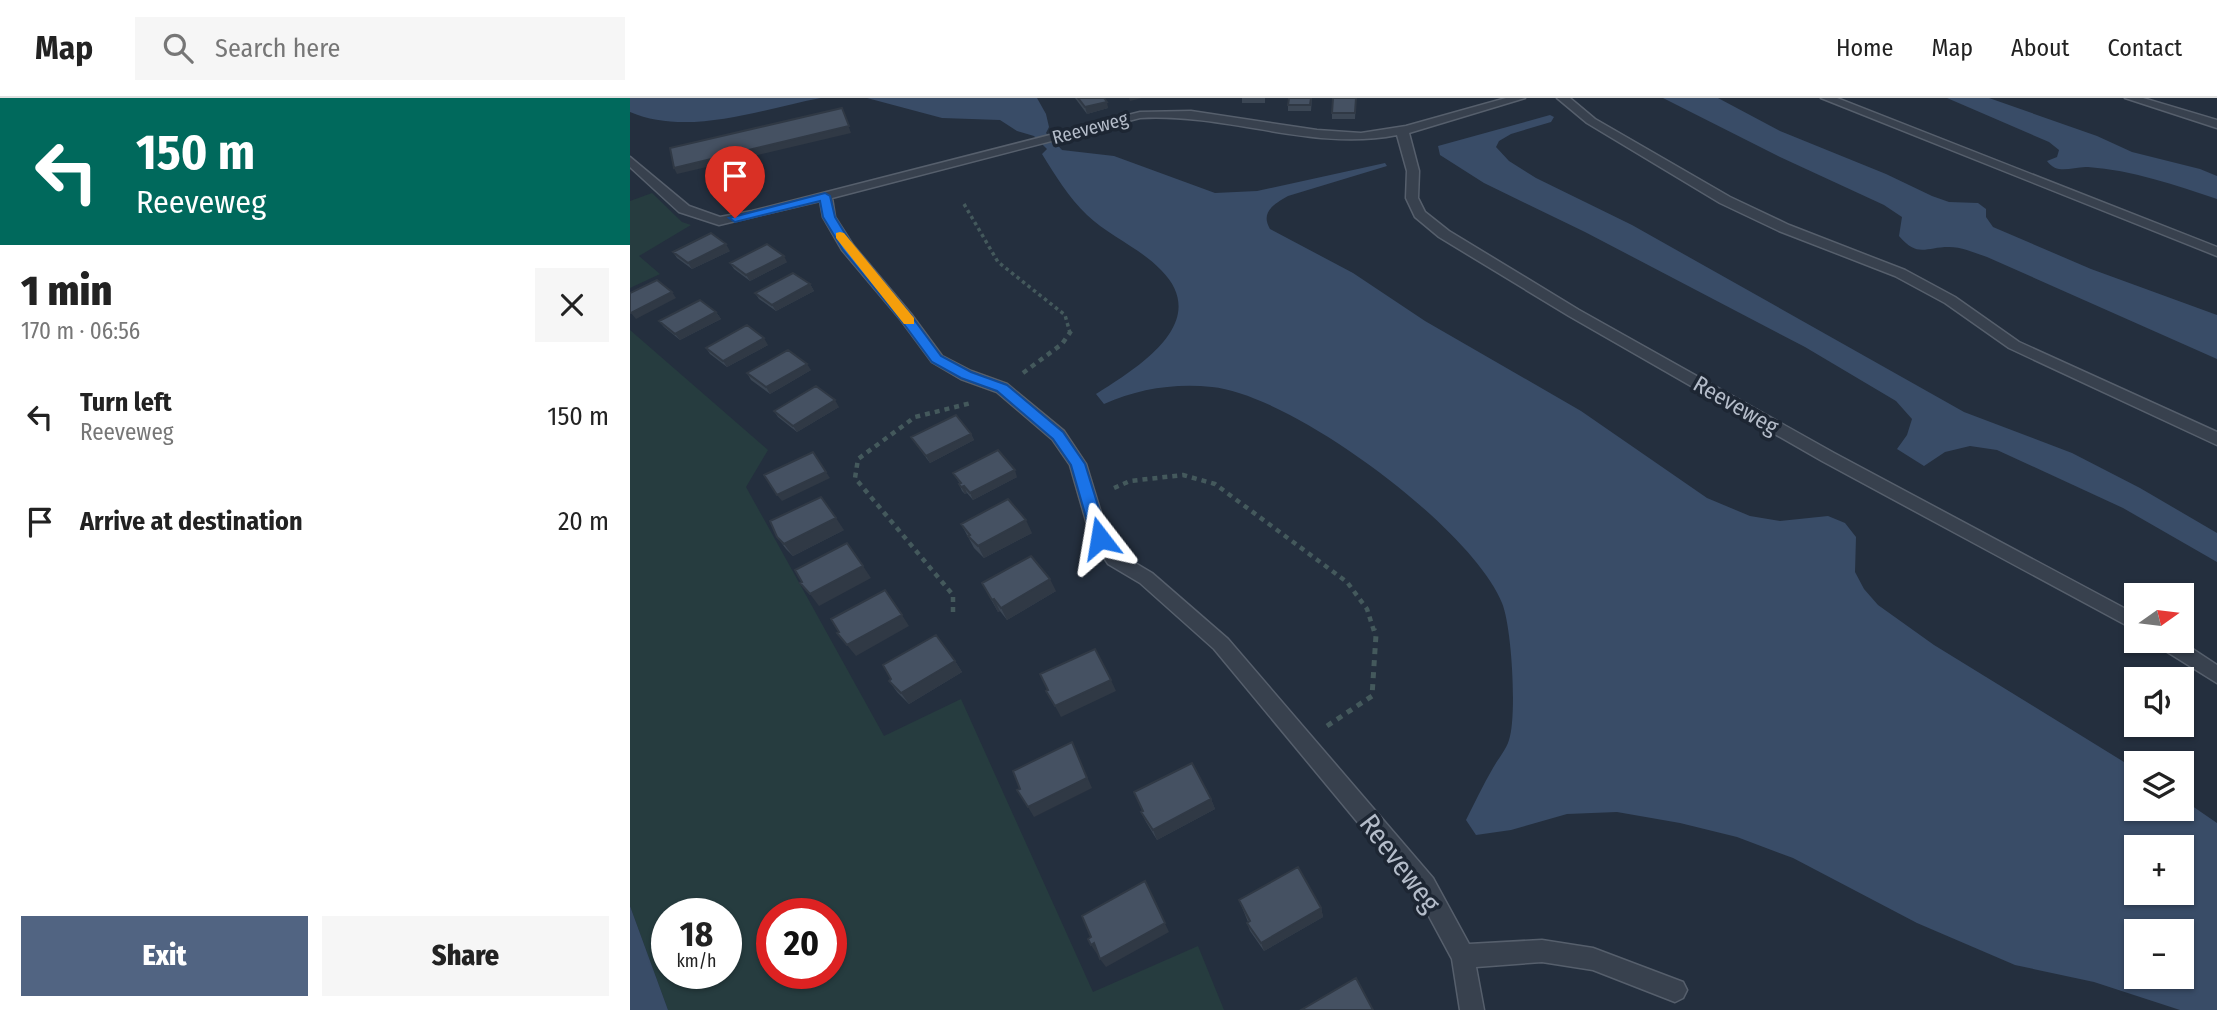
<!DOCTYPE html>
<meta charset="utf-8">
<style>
body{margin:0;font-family:"Fira Sans Condensed",sans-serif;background:#f6f6f6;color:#222;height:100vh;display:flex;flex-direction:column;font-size:26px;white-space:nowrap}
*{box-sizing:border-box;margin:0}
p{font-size:23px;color:#767676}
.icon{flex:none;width:38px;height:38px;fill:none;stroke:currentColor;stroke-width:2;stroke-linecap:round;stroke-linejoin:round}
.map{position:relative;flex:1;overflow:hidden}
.panel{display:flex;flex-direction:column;background:#fff;width:630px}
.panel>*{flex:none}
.hud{background:#00695c;color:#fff;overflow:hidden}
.needle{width:46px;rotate:76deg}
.buttons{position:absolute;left:1494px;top:485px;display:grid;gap:14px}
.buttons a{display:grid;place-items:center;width:70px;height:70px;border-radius:0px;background:#fff;box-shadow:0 2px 5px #0004;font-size:35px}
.speed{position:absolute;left:21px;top:800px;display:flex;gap:14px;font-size:35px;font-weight:700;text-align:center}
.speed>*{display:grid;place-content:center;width:91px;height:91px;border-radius:50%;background:#fff;box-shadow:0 2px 5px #0004;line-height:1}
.speed small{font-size:18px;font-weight:400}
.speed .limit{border:10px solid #d22;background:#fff;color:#111}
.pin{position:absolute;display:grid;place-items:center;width:60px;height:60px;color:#fff;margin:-72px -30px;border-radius:50% 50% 50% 0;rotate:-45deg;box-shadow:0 0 7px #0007}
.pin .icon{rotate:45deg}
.me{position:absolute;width:77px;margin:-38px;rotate:346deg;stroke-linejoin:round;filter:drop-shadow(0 0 5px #0008)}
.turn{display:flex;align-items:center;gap:24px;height:147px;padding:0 21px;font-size:32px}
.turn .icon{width:91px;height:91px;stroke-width:2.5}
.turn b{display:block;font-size:49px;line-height:60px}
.round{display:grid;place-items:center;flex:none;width:74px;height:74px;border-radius:0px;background:#f6f6f6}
.headline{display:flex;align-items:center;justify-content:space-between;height:119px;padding:0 21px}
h1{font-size:42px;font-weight:800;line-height:52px}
.primary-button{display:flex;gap:14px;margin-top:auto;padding:14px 21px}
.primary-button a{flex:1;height:80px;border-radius:0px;background:#516482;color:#fff;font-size:28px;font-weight:800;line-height:80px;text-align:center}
.primary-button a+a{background:#f6f6f6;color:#222}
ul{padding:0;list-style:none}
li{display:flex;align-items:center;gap:21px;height:105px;padding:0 21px}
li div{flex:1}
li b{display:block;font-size:26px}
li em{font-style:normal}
header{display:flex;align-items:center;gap:42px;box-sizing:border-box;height:98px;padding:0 35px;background:#fff;border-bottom:2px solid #e0e0e0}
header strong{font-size:33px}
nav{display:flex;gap:38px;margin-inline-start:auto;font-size:24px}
.search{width:490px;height:63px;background:#f6f6f6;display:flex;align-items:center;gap:18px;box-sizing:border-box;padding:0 24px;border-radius:0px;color:#767676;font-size:26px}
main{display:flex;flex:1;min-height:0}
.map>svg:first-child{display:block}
</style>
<header>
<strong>Map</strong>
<div class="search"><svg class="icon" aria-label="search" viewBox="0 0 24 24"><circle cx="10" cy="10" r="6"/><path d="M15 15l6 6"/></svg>Search here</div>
<nav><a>Home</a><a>Map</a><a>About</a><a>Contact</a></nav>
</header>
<main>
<section class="panel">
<div class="hud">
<div class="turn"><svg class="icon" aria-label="left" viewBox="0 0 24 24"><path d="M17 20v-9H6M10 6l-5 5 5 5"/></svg><div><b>150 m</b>Reeveweg</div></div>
</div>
<div class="headline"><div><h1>1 min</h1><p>170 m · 06:56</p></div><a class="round"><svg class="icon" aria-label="close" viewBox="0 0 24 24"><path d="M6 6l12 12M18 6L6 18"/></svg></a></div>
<ul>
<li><svg class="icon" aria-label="left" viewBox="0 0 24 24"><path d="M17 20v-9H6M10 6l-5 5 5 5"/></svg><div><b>Turn left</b><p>Reeveweg</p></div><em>150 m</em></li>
<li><svg class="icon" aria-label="arrive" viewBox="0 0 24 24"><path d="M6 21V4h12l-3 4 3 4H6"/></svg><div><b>Arrive at destination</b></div><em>20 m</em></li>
</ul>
<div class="primary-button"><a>Exit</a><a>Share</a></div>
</section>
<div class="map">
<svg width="1587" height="912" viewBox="0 0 1587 912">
<rect width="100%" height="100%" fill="#242f3e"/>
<path fill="#263c3f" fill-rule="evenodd" d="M22 95 52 124 61 127 9 158 30 176 0 190V103Z
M0 232 138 352 116 389 254 638 331 601 463 894 568 848 594 912H38L0 808ZM37 816H96V875H37ZM142 816H201V875H142Z"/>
<path fill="#394c67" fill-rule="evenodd" d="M0 0H191C131 11 59 39 0 14Z
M237 0H407L416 16 419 29 416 35 432 52 484 58 585 95 627 93 755 65 757 68 658 98C644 106 630 114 640 131L723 175 795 223 951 313 1077 400 1120 418 1150 423 1198 418 1215 425 1226 439 1225 474 1234 491 1248 507 1304 547 1507 672V710H1552V701L1587 725V912H1550L1464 884 1385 867 1287 825 1163 760 1107 739 1050 725 987 714 937 716 881 732 846 737 836 722C845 704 853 687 863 670 868 661 876 652 879 642 887 619 882 529 872 505 842 430 663 297 582 289 544 285 508 291 474 306L466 296C507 270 583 224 531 172 510 150 479 138 457 117 439 100 425 77 412 56L417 51 404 38 387 33 370 22 312 20ZM1507 749H1552V794H1507ZM1507 833H1552V878H1507Z
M1033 0H1088L1150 33 1256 76 1302 98 1319 104 1348 105 1356 111V119L1363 129 1461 171 1587 217V261L1357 159C1345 155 1332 149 1319 149 1295 149 1288 160 1269 138L1272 119 1254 107 1150 59Z
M1317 0H1359L1467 38 1502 54 1570 71 1587 78V101C1545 87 1502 72 1458 69 1443 68 1428 78 1417 63L1427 59 1429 52 1419 44Z
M920 17 924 19 921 24 881 36 869 43 866 49 879 63 906 80 1002 127 1334 314 1442 355 1510 390 1587 435V464L1493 410 1367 352 1340 348 1315 354 1294 368 1267 351 1277 337 1282 321 1266 303 1175 249 955 134 854 85 810 57 808 48Z
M0 808 38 912H0Z"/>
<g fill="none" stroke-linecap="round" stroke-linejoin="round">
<g stroke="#565f6c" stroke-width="3">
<path id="service" d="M876 0H895L779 35 789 73 788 100 795 114 819 133 949 212 1204 355 1507 517V533L1192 363 939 218 809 139 785 119 776 100 777 73 767 37C683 54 599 15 510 20L202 100 205 119 223 147 281 216 312 258 341 273 377 286 434 333 456 366 478 438 490 456 522 475 598 541 803 780 839 846 912 842 963 850 1053 884 1057 892 1053 900 1045 904 963 872 912 864 846 869 854 912H830L822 861 787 796 584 551 510 485 478 466 461 440 440 367 422 341 367 294 331 281 302 264 271 222 212 152 193 119 190 103 89 127 49 114 0 69V59L59 108 90 119 122 113 510 14 561 13 687 32 731 35 776 28Z
M927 0H940L965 21 1100 99 1159 127 1275 172 1325 199 1389 244 1587 334V347L1379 250 1315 205 1265 178 1149 133 1090 105 957 25Z
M1191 0H1207L1587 149V158Z
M1495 0H1513L1587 22V30Z
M1524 542H1549L1587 567V585L1526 547Z"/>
</g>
<path stroke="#44595c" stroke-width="3.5" stroke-dasharray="3.5 3.5" stroke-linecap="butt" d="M334 106 368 164 435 217 440 235"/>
<path stroke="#44595c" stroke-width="4.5" stroke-dasharray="5 5" stroke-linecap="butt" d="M393 275 432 246 441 233
M484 390 500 383 553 377 585 386 717 484 737 511 744 533
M323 514V497L225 380 228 361 285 319 341 305"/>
<path stroke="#44595c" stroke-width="5" stroke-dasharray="6 6" stroke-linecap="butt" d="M697 628 742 598 746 537 744 531"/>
<use href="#service" fill="#38414e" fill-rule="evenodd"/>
</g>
<path fill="#3b4654" d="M445 0H474L478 10 457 16Z
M612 0H635V5H612Z
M682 0 681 13H658V7Z
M726 0 725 21H702V15Z
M100 153 62 171 47 160 43 154Z
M157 164 120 183 104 171 100 165Z
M180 186 184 193 146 213 129 201 125 195Z
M86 214 91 221 50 242 34 229 29 223Z
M138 247 97 269 80 256 76 250Z
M181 272 140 296 121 282 117 275Z
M209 309 167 334 148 319 144 313Z
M341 336 344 342 300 365 285 345 281 339Z
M323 375 387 379 343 402 337 395 335 396 332 393 329 386H330Z
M331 426 402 435 354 460 344 450Z
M214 432 163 458 156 451 147 439Z
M352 485 426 493 377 522 370 513 368 514Z
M325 563 332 574 279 606 267 594 259 583Z
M581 701 585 711 527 742 516 724 511 714Z
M609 802 691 810 693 819 634 853 620 833 617 825 618 824Z"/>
<path fill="#303945" d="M499 0H512L500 3Z
M477 4 478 10 457 16 455 9Z
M212 10 221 35 47 76 44 70Z
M96 146 100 153 62 171 58 165Z
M154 158 157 164 120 183 116 177Z
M180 186 184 193 146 213 142 207Z
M42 194 46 200 6 221 1 215Z
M86 214 91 221 50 242 45 236Z
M134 240 138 247 97 269 93 263Z
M177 266 181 272 140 296 136 289Z
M205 302 209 309 167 334 163 328Z
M341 336 344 342 300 365 296 358Z
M385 372 387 379 343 402 340 395Z
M196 374 200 380 152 403 147 397Z
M334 388 337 395 335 396 331 389Z
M206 420 214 432 163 458 154 446Z
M396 422 402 435 354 460 348 448Z
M233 468 241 480 189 508 180 496Z
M420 481 426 493 377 522 371 510Z
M364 501 370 513 368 514 362 502Z
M272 517 279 528 226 558 217 547Z
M325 563 332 574 279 606 271 595Z
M481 582 486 593 431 619 425 608Z
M442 644 462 690 404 719 398 709Z
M581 701 585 711 527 742 523 732Z
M515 783 539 834 476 869 470 861Z
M691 810 693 819 634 853 631 845Z
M464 845 470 854 467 856 461 847Z"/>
<path fill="#455162" stroke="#303945" stroke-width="2" d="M448 0H474L477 4 455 9Z
M659 0H681L680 7H658Z
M703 0H726L725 15H702Z
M212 10 219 28 44 70 40 50Z
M81 135 96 146 58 165 43 154Z
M137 146 154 158 116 177 100 165Z
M163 175 180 186 142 207 125 195Z
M27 182 42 194 1 215 0 214V195Z
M70 202 86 214 45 236 29 223Z
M117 227 134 240 93 263 76 250Z
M158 252 177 266 136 289 117 275Z
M186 288 205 302 163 328 144 313Z
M326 317 341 336 296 358 281 339Z
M368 352 385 372 340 395 334 388 331 389 329 386 331 385 323 375Z
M183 354 196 374 147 397 134 377Z
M191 399 206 420 154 446 147 439 140 423Z
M378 401 396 422 348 448 338 438 340 437 331 426Z
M217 445 233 468 180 496 170 485 172 484 165 472Z
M401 458 420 481 371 510 364 501 362 502 352 485Z
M255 492 272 517 217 547 207 535 209 534 201 521Z
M306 537 325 563 271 595 259 583 261 581 253 567Z
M465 551 481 582 425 608 416 593 418 592 410 576Z
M442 644 457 680 398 709 387 692 390 691 383 673Z
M562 665 581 701 523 732 511 714 513 713 504 694Z
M668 769 691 810 631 845 617 825 620 823 609 802Z
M515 783 535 825 470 861 464 845 461 847 458 841 461 839 452 818Z
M726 880 743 912H671Z"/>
<path fill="#1a73e8" stroke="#114b97" stroke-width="2" d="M195 95 200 98 205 119 222 147 280 216 311 258 341 274 377 287 433 334 455 366 478 440 475 444 470 446 462 440 441 367 423 341 367 293 331 280 302 264 271 222 213 152 193 119 190 103 105 124 99 120Z"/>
<path fill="#f59e0b" d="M210 134 214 135 284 220V226H274L206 140V135Z"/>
<g text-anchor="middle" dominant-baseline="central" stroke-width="7" stroke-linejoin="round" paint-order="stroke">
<g font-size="19" fill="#b4bcc9" stroke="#1d2633">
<text transform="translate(460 30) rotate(-15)">Reeveweg</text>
</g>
<g font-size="23" fill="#b4bcc9" stroke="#1d2633">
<text transform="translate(1106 307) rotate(30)">Reeveweg</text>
</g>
<g font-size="28" fill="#b4bcc9" stroke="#1d2633">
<text transform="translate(770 765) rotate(53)">Reeveweg</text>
</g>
</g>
</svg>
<div class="buttons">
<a><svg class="needle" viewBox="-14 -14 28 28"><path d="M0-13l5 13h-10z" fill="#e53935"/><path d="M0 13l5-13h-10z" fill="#767676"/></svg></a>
<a><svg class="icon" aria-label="sound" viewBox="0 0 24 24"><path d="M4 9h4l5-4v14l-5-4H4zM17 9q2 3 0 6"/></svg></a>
<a><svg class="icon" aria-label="layers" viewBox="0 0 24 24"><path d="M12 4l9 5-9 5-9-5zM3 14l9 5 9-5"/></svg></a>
<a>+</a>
<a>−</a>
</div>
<div class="speed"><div>18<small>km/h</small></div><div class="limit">20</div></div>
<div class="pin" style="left:105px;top:120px;background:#d93025"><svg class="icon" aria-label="arrive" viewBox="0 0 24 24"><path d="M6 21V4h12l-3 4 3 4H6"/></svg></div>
<svg class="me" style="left:470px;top:440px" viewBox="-20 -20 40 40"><path d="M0-17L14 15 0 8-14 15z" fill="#1a73e8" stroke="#fff" stroke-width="4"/></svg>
</div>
</main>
